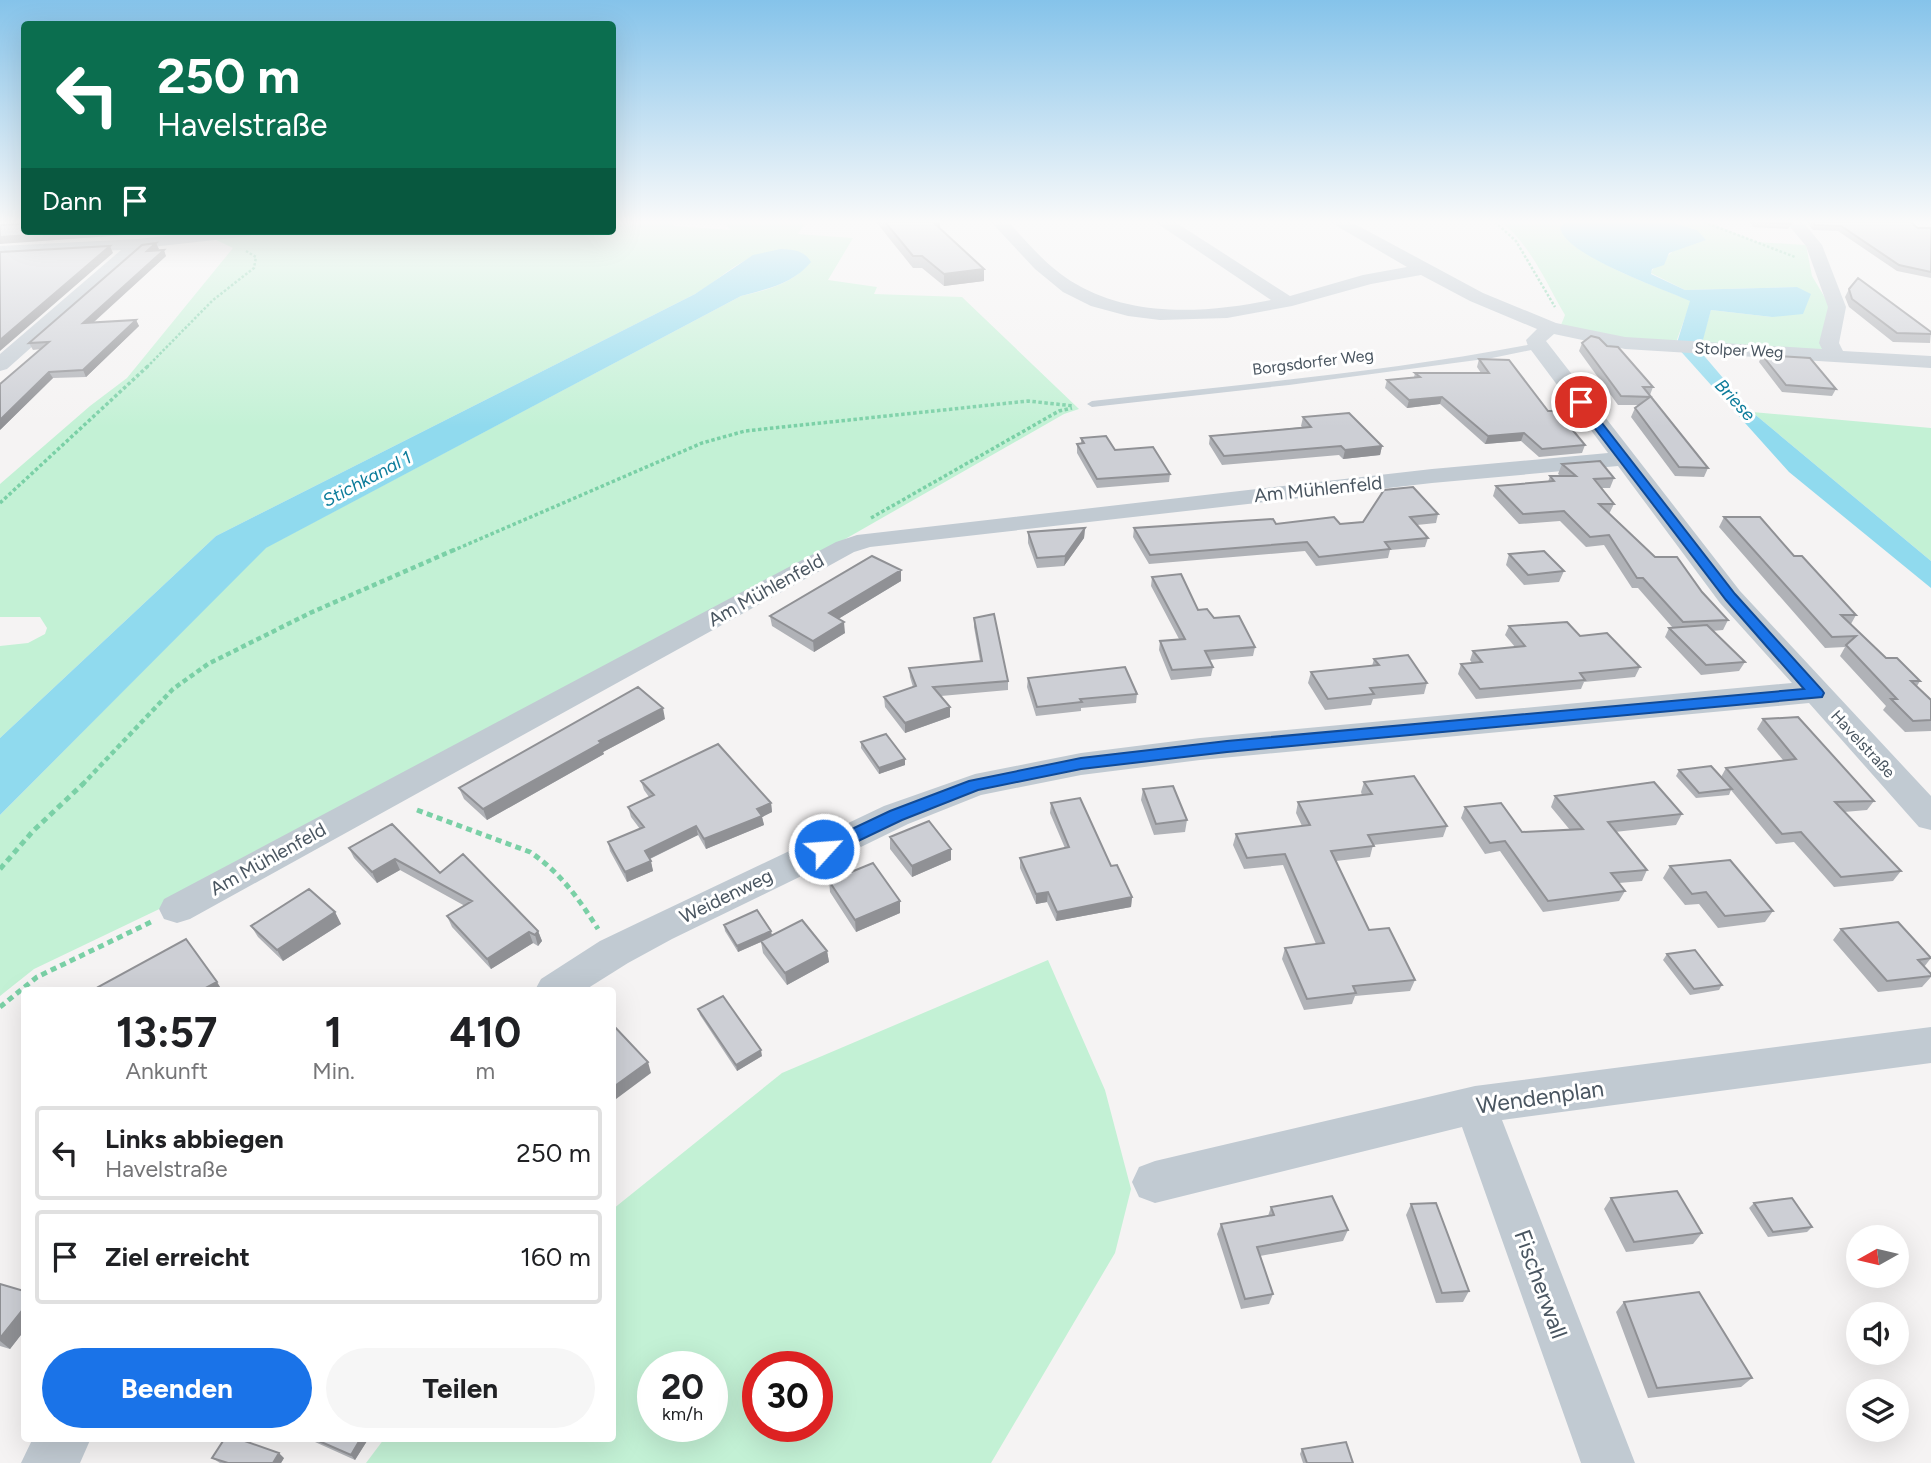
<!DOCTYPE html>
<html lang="de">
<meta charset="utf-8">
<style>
body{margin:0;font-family:Figtree,sans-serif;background:#f6f6f6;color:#202124;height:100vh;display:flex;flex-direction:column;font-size:26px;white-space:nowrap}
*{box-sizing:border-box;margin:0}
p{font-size:23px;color:#757577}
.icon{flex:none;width:38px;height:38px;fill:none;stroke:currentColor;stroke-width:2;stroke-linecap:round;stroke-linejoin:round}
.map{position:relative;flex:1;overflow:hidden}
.side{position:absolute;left:21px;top:987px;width:595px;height:455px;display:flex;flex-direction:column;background:#fff;border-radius:7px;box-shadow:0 7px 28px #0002}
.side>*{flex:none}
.hud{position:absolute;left:21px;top:21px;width:595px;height:214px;border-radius:7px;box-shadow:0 7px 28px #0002;background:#0b6e4f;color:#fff;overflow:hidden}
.needle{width:46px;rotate:262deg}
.controls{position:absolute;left:1846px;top:1225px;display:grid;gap:14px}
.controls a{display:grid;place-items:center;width:63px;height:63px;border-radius:50%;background:#fff;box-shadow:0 7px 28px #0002;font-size:35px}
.speed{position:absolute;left:637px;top:1351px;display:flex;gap:14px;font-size:35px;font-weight:700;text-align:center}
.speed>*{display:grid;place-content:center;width:91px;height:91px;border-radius:50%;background:#fff;box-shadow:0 7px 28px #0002;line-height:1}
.speed small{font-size:18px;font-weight:400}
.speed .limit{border:10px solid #d22;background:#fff;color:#111}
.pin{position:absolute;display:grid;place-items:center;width:60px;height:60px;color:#fff;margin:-30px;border:4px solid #fff;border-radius:50%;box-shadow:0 2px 7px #0007}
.me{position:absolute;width:77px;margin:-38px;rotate:64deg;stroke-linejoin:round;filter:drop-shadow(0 0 5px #0008)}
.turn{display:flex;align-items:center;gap:24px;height:147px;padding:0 21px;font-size:32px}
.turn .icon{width:91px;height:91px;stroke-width:2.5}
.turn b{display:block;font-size:49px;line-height:60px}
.then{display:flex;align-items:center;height:66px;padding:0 21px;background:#0003;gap:14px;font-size:26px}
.eta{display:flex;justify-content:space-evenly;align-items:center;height:119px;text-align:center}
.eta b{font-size:42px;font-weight:700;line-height:49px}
.cta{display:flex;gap:14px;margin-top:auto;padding:14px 21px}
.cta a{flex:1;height:80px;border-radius:42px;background:#1a73e8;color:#fff;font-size:28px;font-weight:700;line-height:80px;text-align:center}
.cta a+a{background:#f6f6f6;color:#202124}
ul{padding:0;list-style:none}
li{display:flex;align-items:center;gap:21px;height:94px;margin:0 14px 10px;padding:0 7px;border:4px solid #e0e0e0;border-radius:7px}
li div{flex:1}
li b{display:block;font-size:26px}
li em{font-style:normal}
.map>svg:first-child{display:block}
</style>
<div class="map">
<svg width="1931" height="1463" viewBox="0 0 1931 1463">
<rect width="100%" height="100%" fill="#f5f3f3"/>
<path fill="#c3f1d5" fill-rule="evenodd" d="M613 222H672L675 226 731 230 723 222H806L798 234 853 238 828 280 877 287 874 294 962 297 1079 409 1064 414 847 538 174 902 34 969 0 996V815L265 548 741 296C767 290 793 284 810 262 805 252 798 251 788 251 741 252 732 272 695 294L216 536 0 738V646L28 643 45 634 47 628 40 617H0V484L90 406 127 378 233 248 210 237 257 231H612Z
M1501 222H1565L1560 227C1573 259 1659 287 1691 301L1675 345 1604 340 1561 325 1565 315C1546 283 1531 245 1501 222Z
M1671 222H1708L1757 242 1806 245 1812 276 1834 313 1828 350 1700 347 1711 310 1772 317 1797 287 1685 290 1651 273 1653 269 1697 230Z
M1752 412 1931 428V561Z
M1048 960 1105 1090 1131 1189 1115 1253 991 1463H366L384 1439 612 1438 613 1209 782 1073ZM653 1367H712V1426H653ZM758 1367H817V1426H758Z"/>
<path fill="#90daee" d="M1565 222H1671L1697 230 1706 240 1669 253 1664 265 1652 269 1651 274 1685 290 1797 287 1811 294 1803 314 1772 317 1711 310 1700 351 1752 412 1931 561V588L1789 472 1676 346 1690 301C1666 290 1563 255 1560 227Z
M781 249C794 250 804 250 811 262 793 284 767 289 741 296L266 548 0 815V738L216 536 695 294 753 255Z"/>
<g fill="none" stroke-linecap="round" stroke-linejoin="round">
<path stroke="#7ad0a6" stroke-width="2.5" stroke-dasharray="2.5 2" stroke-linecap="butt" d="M1495 222 1516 241 1555 307
M1704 222 1795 257
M147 367 213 300 254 268 256 257 246 251"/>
<path stroke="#7ad0a6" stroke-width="3.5" stroke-dasharray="3.5 2.5" stroke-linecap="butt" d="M0 503 148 366
M871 518 1059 411 1072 408
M452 551 702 443 745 431 1028 401 1074 406"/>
<path stroke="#7ad0a6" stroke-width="4.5" stroke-dasharray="5 3.5" stroke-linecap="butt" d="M82 785 173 689 208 664 310 613 456 549"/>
<path stroke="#7ad0a6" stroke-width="5" stroke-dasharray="6 4.5" stroke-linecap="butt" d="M417 810 530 852C560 872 579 899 598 929
M0 869 33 831 84 783
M0 1007 37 977 151 922"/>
<path fill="#c1cad2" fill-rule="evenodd" d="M1538 343 1543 346 1541 348 1492 358 1289 385 1092 407 1087 404 1092 401C1241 384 1391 372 1538 343Z"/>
<path fill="#c1cad2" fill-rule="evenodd" d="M991 222H1008C1029 244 1049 269 1076 284 1134 318 1207 313 1271 300L1155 222H1175L1290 296 1363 275 1407 267 1330 222H1351L1483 293 1556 323 1625 337 1822 349 1819 343 1828 307 1806 246 1786 222H1803L1822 245 1846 307 1839 343 1843 351 1931 356V368L1625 349 1554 334 1546 341 1740 591 1931 796V830L1919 827 1809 703 1200 760 1081 775 981 795 908 824 672 939 628 963 585 990H535L541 979 600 941 646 919 884 806 975 774 1081 753 1200 738 1792 683 1720 603 1618 466 1432 483 870 547 854 552 190 919 177 923 164 919 159 909 164 899 836 542 857 535 1432 469 1608 453 1528 346 1526 340 1537 329 1470 301 1421 275 1371 284 1292 306 1227 318 1160 320 1128 316 1091 306 1063 292 1035 269Z
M208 231H258L250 236 143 248 7 369 0 371V354L121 250 0 256V246L138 239Z
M1931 1027V1063L1502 1120 1635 1463H1581L1462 1127 1155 1203 1139 1197 1132 1182 1139 1167 1155 1161 1475 1086Z
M33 1438H91L80 1463H21Z"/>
</g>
<path fill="#b0b2b7" d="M876 222H940V227H938L984 281 944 286 922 268H913Z
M1749 222H1790L1791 224 1788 229 1753 227Z
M1806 222H1910L1918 228H1931V278L1897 271 1838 231 1813 230Z
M159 249 157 250 166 256 93 323 136 320 139 326 86 377 53 378 0 430 41 349 33 350 29 343Z
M1849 289 1931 332 1930 343 1893 342 1849 307 1845 297Z
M1582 343 1607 346 1653 387 1650 395 1708 468 1704 477 1675 476 1631 417 1635 408 1639 405H1618L1579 351Z
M1762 355 1836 389 1832 396 1782 392 1759 362Z
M1479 359 1548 411 1585 445 1582 453 1539 457 1521 441 1485 444 1440 404 1407 408 1385 388 1387 380 1414 377 1415 373H1481L1477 367Z
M1303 417 1382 446 1380 455 1343 459 1339 455 1222 465 1209 444 1210 436 1302 427 1301 426Z
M1081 438 1115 450 1170 474 1169 482 1097 488 1077 453V444H1081Z
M1562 464 1614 478 1610 488H1602L1614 504 1609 514 1655 557 1702 592 1728 620 1723 630 1712 631 1745 662 1739 671 1701 675 1665 637 1669 628H1673L1638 588H1632L1604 545 1586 547 1560 521 1519 524 1493 496 1496 486 1548 482 1550 476H1561L1558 474Z
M1438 514 1436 523 1417 525 1428 538 1425 547 1390 550 1388 558 1316 566 1305 551 1149 564 1133 537 1134 528 1276 524H1340Z
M1724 517 1794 556 1856 615 1851 624 1886 658 1920 681 1917 686 1931 700V731L1905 732 1883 710 1886 706 1840 656 1845 647 1825 648 1719 527Z
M1085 528 1084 538 1064 566 1037 568 1028 543V532Z
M1509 554 1564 571 1559 582 1524 585 1506 565Z
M901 570V581L838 619 845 633 814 652 772 626 770 616Z
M1152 577 1198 610 1214 618 1255 647 1253 656 1209 660 1213 667 1211 676 1171 680 1159 650 1160 641 1179 639 1151 586Z
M974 618 1008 681V690L941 696 950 707V717L905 733 885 707 884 697 913 687 910 677 909 668 980 661 974 627Z
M1509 626 1580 636 1640 667 1635 677 1584 682 1581 689 1476 699 1458 674 1461 664 1472 663 1470 660 1473 651 1515 647 1505 635Z
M1374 659 1427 683 1424 694 1373 699 1371 705 1325 710 1308 683 1311 672 1372 666Z
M1028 678 1137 694 1136 703 1081 708V711L1036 716 1027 687Z
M665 719 603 752 604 754 487 820 464 799 459 788Z
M1763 719 1874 801 1867 810 1844 812 1901 871 1893 881 1834 887 1794 842 1776 844 1731 790 1729 795 1696 798 1676 776 1679 770 1721 777 1726 768 1783 760 1757 729Z
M861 742 905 765 879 774 861 748Z
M641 781 771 803 772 812 762 817 764 825 706 849 698 835 650 859 653 871 627 882 610 851 608 842 640 829 631 817 628 807 649 797 644 790Z
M1364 782 1447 826 1443 837 1373 845 1370 857 1336 861 1369 930 1415 980 1410 991 1355 996 1352 1004 1304 1010 1282 959 1285 948 1316 944 1283 865 1244 869 1233 845 1236 834 1302 826 1296 813 1298 802 1362 795 1361 792Z
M1143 789 1187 820 1185 832 1154 835 1141 800Z
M1555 796 1682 814 1676 825 1615 832 1647 870 1642 881 1619 883 1625 891 1619 901 1543 912 1500 851 1485 854 1461 818 1465 807 1522 832 1570 830 1551 807Z
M1051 803 1111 866 1132 897 1131 907 1056 921 1047 902 1036 904 1020 868V858L1065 848 1050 813Z
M392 824 440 873 538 931 542 941 538 946 533 943 491 969 452 927 447 916 465 906 400 870 377 883 354 858 349 848Z
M890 837 951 849V860L912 877 890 849Z
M1670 866 1773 911 1765 922 1718 928 1699 904 1685 905 1663 878Z
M829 881 900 901V913L856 932 830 892Z
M335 912 341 924 283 961 258 937 251 926Z
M724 925 771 931 772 936 827 951 829 962 787 985 763 953 761 942 738 952 725 931Z
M1841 929 1931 958 1924 967 1931 974V977L1922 987 1878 992 1833 940Z
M1667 954 1722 985 1719 990 1690 995 1663 960Z
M698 1009 762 1056 737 1071 700 1015Z
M1611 1198 1702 1233 1693 1244 1626 1252 1604 1209Z
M1754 1203 1812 1227 1807 1232 1768 1237 1749 1208Z
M1411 1204 1469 1291 1463 1302 1436 1303 1406 1215Z
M1271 1207 1348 1230 1343 1241 1260 1256 1273 1294 1269 1304 1241 1309 1217 1234 1221 1224 1268 1216Z
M0 1284 24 1291V1331L10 1349 0 1346Z
M1624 1302 1752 1378 1741 1387 1648 1398 1616 1312Z
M312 1438 367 1441 355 1460 315 1442Z
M1302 1449 1353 1463H1303L1300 1454Z
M212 1458H284L281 1463H220Z"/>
<path fill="#909195" d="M926 222H940V227L926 228Z
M90 231H180L0 244V237Z
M156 243 159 249 150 257 147 251Z
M110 246 113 253 0 351V340Z
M164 250 166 256 86 329 83 323Z
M984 269V281L944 286V274Z
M136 320 139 326 86 377 83 370Z
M49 372 53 378 0 430V420Z
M1442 397 1440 404 1407 408 1409 400Z
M1524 433 1521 441 1485 444 1488 436Z
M1382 446 1380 455 1343 459 1345 450Z
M1085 528 1084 538 1064 566 1065 556Z
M901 570V581L830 624 829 613Z
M844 622 845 633 814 652 813 641Z
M950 707V717L905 733V723Z
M663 708 665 719 603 752 604 754 487 820 483 809 599 741Z
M905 759V765L879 774V768Z
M771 803 772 812 762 817 764 825 706 849 704 839 757 809Z
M696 826 698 835 647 860 645 851Z
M951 849V860L912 877V866Z
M395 859 400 870 377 883 372 872Z
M651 861 653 871 627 882 625 872Z
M1048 892 1047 902 1036 904V894Z
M1132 897 1131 907 1056 921 1057 912Z
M900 901V913L856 932 855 920Z
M335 912 341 924 283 961 277 950Z
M538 931 542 941 538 946 535 935Z
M771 931 772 937 738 952 737 946Z
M529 932 533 943 491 969 487 959Z
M827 951 829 962 787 985 785 973Z
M217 982 222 990H202Z
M761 1050 762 1056 737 1071 736 1065Z
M648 1062 651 1073 612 1102V1088Z
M24 1308V1331L10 1349 0 1341V1338Z
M361 1438H364L367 1441 355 1460 351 1455Z
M279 1453 284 1458 281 1463H273Z"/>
<path fill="#cdcfd5" stroke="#909195" stroke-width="2" d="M885 222H933L984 269 944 274 922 256H913Z
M1760 222H1790L1791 224Z
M1813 222H1910L1918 228H1931V272L1899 265 1841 226 1815 225Z
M24 224V231H90L0 237V225Z
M156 243 147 251 164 250 83 323 136 320 83 370 49 372 0 420V384L49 342 29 343 142 245Z
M110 246 0 340V252Z
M1858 278 1931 332V334L1897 333 1852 299 1849 289Z
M1591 336 1599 338 1607 346 1618 347 1653 387H1643L1708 468 1679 467 1635 408 1650 397 1621 396 1582 343Z
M1762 355 1810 358 1836 389 1786 385Z
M1479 359 1509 360 1548 411H1557L1585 445 1542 449 1524 433 1488 436 1442 397 1409 400 1387 380 1420 377 1415 373H1489Z
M1349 413 1382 446 1345 450 1341 446 1224 456 1210 436 1311 427 1303 417Z
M1106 436 1115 450 1153 447 1170 474 1097 479 1077 444 1084 443 1081 438Z
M1600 461 1614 478 1594 479 1614 504H1599L1655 557H1677L1702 592 1728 620 1683 622 1643 578H1637L1609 535 1590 537 1564 511 1523 514 1496 486 1554 481 1550 476H1576L1562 464Z
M1413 487 1438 514 1410 517 1428 538 1385 542 1390 549 1319 557 1307 542 1150 555 1134 528 1273 519 1276 524 1334 517 1340 524 1363 522 1384 490Z
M1724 517H1760L1794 556H1802L1856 615H1841L1886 658H1897L1920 681H1911L1931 700V720L1913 721 1891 699H1897L1846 645 1856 636 1832 637Z
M1085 528 1065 556 1037 558 1028 532Z
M1544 551 1564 571 1528 575 1509 554Z
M872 556 901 570 829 613 844 622 813 641 770 616Z
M1181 574 1198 610 1207 609 1214 618 1239 616 1255 647 1205 651 1213 667 1172 670 1160 641 1185 639 1152 577Z
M994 614 1008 681 933 687 950 707 905 723 884 697 916 686 909 668 982 661 974 618Z
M1567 622 1580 636 1607 633 1640 667 1580 673 1585 680 1480 689 1461 664 1482 662 1473 651 1525 646 1509 626Z
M1707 625 1745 662 1706 665 1669 628Z
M1408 655 1427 683 1370 688 1374 694 1328 699 1311 672 1379 665 1374 659Z
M1125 667 1137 694 1080 699 1082 702 1037 707 1028 678Z
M638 687 663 708 599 741 601 743 483 809 459 788Z
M1798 717 1874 801 1835 802 1901 871 1841 877 1801 832 1782 834 1726 768 1796 759 1763 719Z
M886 734 905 759 879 768 861 742Z
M718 744 771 803 757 809 762 816 704 839 696 826 645 851 651 861 625 872 608 842 644 827 628 807 654 795 641 781Z
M1711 766 1732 789 1699 793 1679 770Z
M1414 776 1447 826 1368 835 1374 846 1331 851 1369 930 1389 928 1415 980 1353 986 1356 993 1307 999 1285 948 1324 943 1285 854 1247 858 1236 834 1310 825 1298 802 1372 794 1364 782Z
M1654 782 1682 814 1608 822 1647 870 1611 873 1625 891 1548 901 1505 841 1490 843 1465 807 1501 803 1522 832 1583 829 1555 796Z
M1173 786 1187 820 1156 824 1143 789Z
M1080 798 1111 866 1117 865 1132 897 1057 912 1048 892 1036 894 1020 858 1069 847 1051 803Z
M929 821 951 849 912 866 890 837Z
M392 824 440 873 463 854 538 931 535 935 529 932 487 959 447 916 472 901 395 859 372 872 349 848Z
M1730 860 1773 911 1725 916 1706 892 1692 894 1670 866Z
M873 863 900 901 855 920 829 881Z
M309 889 335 912 277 950 251 926Z
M757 910 771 931 737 946 724 925Z
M802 920 827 951 785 973 761 941Z
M1898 922 1931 958 1918 960 1931 974V976L1887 981 1841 929Z
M186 939 217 982 202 990H100L98 987Z
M1695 950 1722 985 1694 989 1667 954Z
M723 996 761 1050 736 1065 698 1009Z
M612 1024 648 1062 612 1088Z
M1677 1191 1702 1233 1634 1242 1611 1198Z
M1332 1196 1348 1230 1257 1247 1273 1294 1245 1299 1221 1224 1274 1215 1271 1207Z
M1792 1198 1812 1227 1773 1232 1754 1203Z
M1436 1203 1469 1291 1442 1293 1411 1204Z
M0 1284 24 1291V1308L0 1338Z
M1699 1292 1752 1378 1657 1388 1624 1302Z
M225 1438H236L279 1453 273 1463H228L212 1458Z
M312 1438H361L351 1455Z
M1346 1442 1353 1463H1307L1302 1449Z"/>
<linearGradient id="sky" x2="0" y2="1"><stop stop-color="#85c3ea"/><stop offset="0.52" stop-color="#fafafa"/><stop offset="1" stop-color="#fafafa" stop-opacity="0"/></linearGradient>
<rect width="1931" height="427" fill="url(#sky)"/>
<path fill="#1a73e8" stroke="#114b97" stroke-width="2" d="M1577 400H1584L1735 594 1822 690 1824 693 1822 697 1227 752 1081 769 978 790 902 820 831 854H818L816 849 818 845 890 811 969 781 1081 758 1227 741 1804 689 1726 600 1577 405Z"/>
<g text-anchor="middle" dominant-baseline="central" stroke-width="6" stroke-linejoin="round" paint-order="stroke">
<g font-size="16" fill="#4a5661" stroke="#fff">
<text transform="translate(1739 350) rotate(3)">Stolper Weg</text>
<text transform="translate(1313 362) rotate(-7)">Borgsdorfer Weg</text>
<text transform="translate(1863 744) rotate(47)">Havelstraße</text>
</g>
<g font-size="18" font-style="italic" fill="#0c7c9b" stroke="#fff">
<text transform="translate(1735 400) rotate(47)">Briese</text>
<text transform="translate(367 479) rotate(-28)">Stichkanal 1</text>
</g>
<g font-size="19" fill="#4a5661" stroke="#fff">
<text transform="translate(1318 489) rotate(-6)">Am Mühlenfeld</text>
<text transform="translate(766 590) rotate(-29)">Am Mühlenfeld</text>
<text transform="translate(268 859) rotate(-29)">Am Mühlenfeld</text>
<text transform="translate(726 896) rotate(-26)">Weidenweg</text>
</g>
<g font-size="23" fill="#4a5661" stroke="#fff">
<text transform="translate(1540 1097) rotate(-8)">Wendenplan</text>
<text transform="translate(1541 1284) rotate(70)">Fischerwall</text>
</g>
</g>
</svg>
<div class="controls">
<a><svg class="needle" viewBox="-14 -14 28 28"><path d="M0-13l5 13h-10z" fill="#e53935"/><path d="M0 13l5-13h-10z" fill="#757577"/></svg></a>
<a><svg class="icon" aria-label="sound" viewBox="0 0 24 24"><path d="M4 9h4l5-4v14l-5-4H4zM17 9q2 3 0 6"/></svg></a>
<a><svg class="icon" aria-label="layers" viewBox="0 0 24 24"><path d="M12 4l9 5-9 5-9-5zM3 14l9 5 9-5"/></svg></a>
</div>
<div class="speed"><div>20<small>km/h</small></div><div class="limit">30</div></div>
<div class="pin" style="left:1581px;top:402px;background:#d93025"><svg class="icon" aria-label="arrive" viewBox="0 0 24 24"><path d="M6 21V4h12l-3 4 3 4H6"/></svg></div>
<svg class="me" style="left:824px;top:849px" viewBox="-20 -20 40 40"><circle r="17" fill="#1a73e8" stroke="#fff" stroke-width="3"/><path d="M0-11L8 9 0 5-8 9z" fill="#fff"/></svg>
<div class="hud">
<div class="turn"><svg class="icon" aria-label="left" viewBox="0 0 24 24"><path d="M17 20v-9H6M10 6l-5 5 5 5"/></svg><div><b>250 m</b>Havelstraße</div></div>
<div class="then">Dann<svg class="icon" aria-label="arrive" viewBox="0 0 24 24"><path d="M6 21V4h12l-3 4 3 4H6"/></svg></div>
</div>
<section class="side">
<div class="eta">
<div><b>13:57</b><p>Ankunft</p></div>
<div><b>1</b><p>Min.</p></div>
<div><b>410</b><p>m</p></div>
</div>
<ul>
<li><svg class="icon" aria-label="left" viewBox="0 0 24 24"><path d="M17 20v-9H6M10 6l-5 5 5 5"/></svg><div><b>Links abbiegen</b><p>Havelstraße</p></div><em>250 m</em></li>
<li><svg class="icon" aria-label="arrive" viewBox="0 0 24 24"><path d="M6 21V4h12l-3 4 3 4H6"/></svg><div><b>Ziel erreicht</b></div><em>160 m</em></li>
</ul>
<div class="cta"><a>Beenden</a><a>Teilen</a></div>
</section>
</div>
